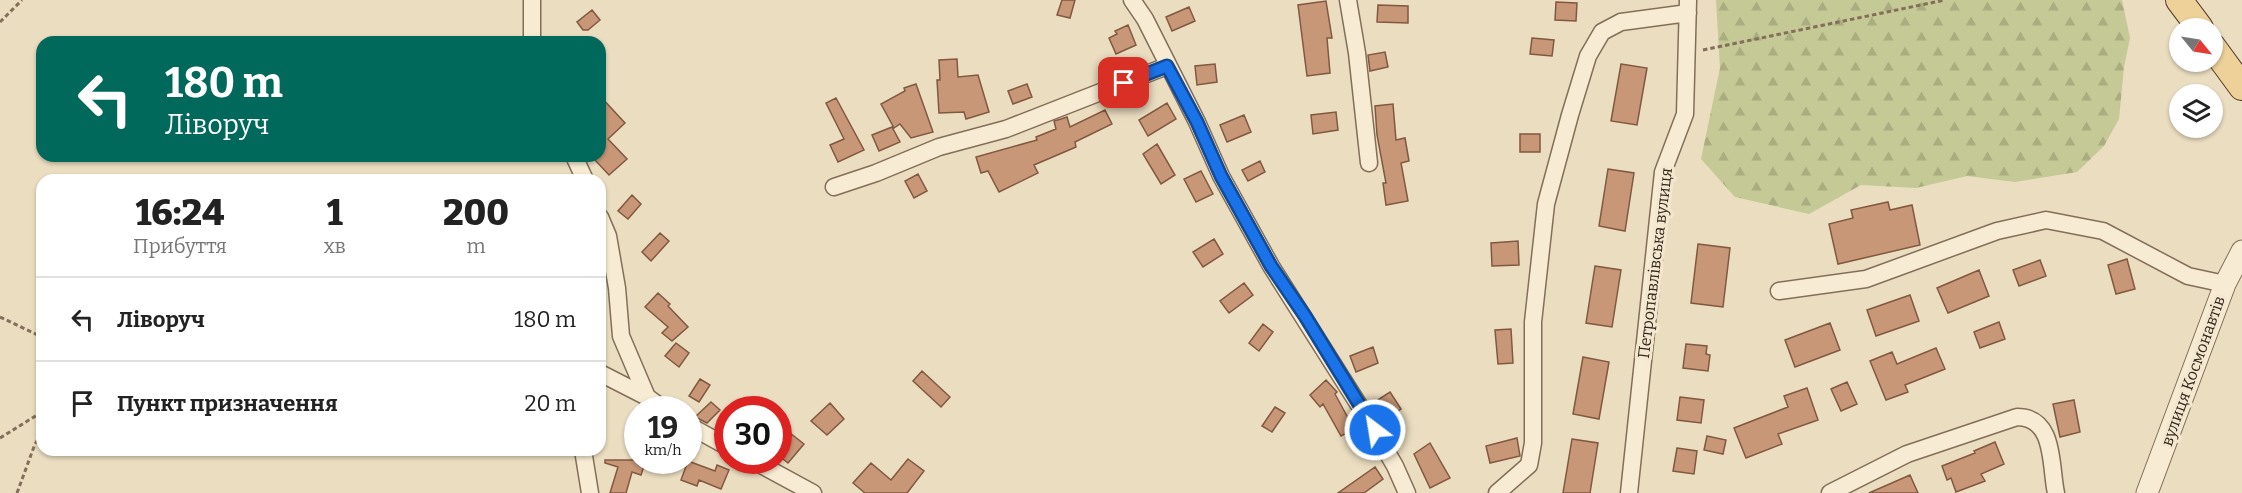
<!DOCTYPE html>
<html lang="uk">
<meta charset="utf-8">
<style>
body{margin:0;font-family:Bitter,serif;background:#f2f2f2;color:#222;height:100vh;display:flex;flex-direction:column;font-size:22px;white-space:nowrap}
*{box-sizing:border-box;margin:0}
p{font-size:20px;color:#767676}
.icon{flex:none;width:33px;height:33px;fill:none;stroke:currentColor;stroke-width:2;stroke-linecap:round;stroke-linejoin:round}
.map{position:relative;flex:1;overflow:hidden}
.drawer{position:absolute;left:36px;top:174px;width:570px;height:282px;display:flex;flex-direction:column;background:#fff;border-radius:18px;box-shadow:0 2px 4px #0004}
.drawer>*{flex:none}
.top-card{position:absolute;left:36px;top:36px;width:570px;height:126px;border-radius:18px;box-shadow:0 2px 4px #0004;background:#00695c;color:#fff;overflow:hidden}
.needle{width:39px;rotate:120deg}
.fabs{position:absolute;left:2169px;top:18px;display:grid;gap:12px}
.fabs a{display:grid;place-items:center;width:54px;height:54px;border-radius:50%;background:#fff;box-shadow:0 2px 4px #0004;font-size:30px}
.speed{position:absolute;left:624px;top:396px;display:flex;gap:12px;font-size:30px;font-weight:700;text-align:center}
.speed>*{display:grid;place-content:center;width:78px;height:78px;border-radius:50%;background:#fff;box-shadow:0 2px 4px #0004;line-height:1}
.speed small{font-size:15px;font-weight:400}
.speed .limit{border:9px solid #d22;background:#fff;color:#111}
.pin{position:absolute;display:grid;place-items:center;width:51px;height:51px;color:#fff;margin:-26px;border-radius:12px;box-shadow:0 3px 9px #0006}
.me{position:absolute;width:66px;margin:-33px;rotate:329deg;stroke-linejoin:round;filter:drop-shadow(0 0 4px #0008)}
.turn{display:flex;align-items:center;gap:21px;height:126px;padding:0 30px;font-size:27px}
.turn .icon{width:78px;height:78px;stroke-width:2.5}
.turn b{display:block;font-size:42px;line-height:51px}
.eta{display:flex;justify-content:space-evenly;align-items:center;height:102px;text-align:center}
.eta b{font-size:36px;font-weight:800;line-height:42px}
ul{padding:0;list-style:none}
li{display:flex;align-items:center;gap:18px;height:84px;padding:0 30px;border-top:2px solid #e0e0e0}
li div{flex:1}
li b{display:block;font-size:22px}
li em{font-style:normal}
.map>svg:first-child{display:block}
</style>
<div class="map">
<svg width="2242" height="493" viewBox="0 0 2242 493">
<defs>
<pattern id="forest-firs" width="22" height="20" patternUnits="userSpaceOnUse" patternTransform="scale(1.5)"><rect width="22" height="20" fill="#c4c995"/><path d="M5 1l3.5 6h-7zM16 11l3.5 6h-7z" fill="#a9ad80"/></pattern>
</defs>
<rect width="100%" height="100%" fill="#ebddc0"/>
<path fill="url(#forest-firs)" d="M1716 0H2122L2130 38 2124 67 2119 119 2104 146 2077 172 2015 182 1967 176 1916 188 1861 185 1809 214 1735 197 1701 159 1720 68Z"/>
<path fill="#c89777" stroke="#815840" stroke-width="1.5" d="M1062 0H1075L1070 18 1057 15Z
M1326 1 1332 38H1327L1330 73 1307 76 1298 5Z
M1556 2 1577 3 1576 21 1555 20Z
M1378 5 1408 6V23L1377 22Z
M1189 7 1195 21 1172 31 1166 17Z
M592 10 600 20 588 30H583L577 22Z
M1128 25 1136 45 1116 54 1109 38 1117 34 1115 31Z
M1532 38 1554 40 1552 56 1530 54Z
M1385 52 1388 67 1370 71 1368 55Z
M957 59 958 77 978 75 989 112 966 119 964 112 939 113 937 80H940L939 60Z
M1215 64 1217 82 1197 85 1195 66Z
M1621 64 1647 68 1637 125 1611 121Z
M916 84 933 132 911 138 900 124 894 128 881 104 905 91 904 88Z
M1027 84 1032 97 1013 104 1008 91Z
M600 96 625 123 608 139 627 159 609 175 594 159 600 156Z
M836 98 864 150 838 162 830 145 844 139 826 103Z
M1167 103 1176 119 1148 136 1139 120Z
M1393 104 1396 140 1405 138 1409 161 1401 163 1408 201 1386 205 1383 183H1386L1377 135 1375 106Z
M1105 110 1112 124 1075 142 1076 147 1034 165 1038 173 999 192 988 171 981 173 976 157 1037 140 1036 137 1056 129 1054 121 1061 119 1067 117 1070 127Z
M1336 112 1338 130 1313 134 1311 115Z
M1244 115 1251 132 1227 142 1220 125Z
M892 127 900 142 879 151 872 135Z
M1520 134H1540V152H1520Z
M1157 144 1175 175 1161 184 1143 154Z
M1260 161 1265 172 1248 181 1242 170Z
M1608 169 1634 173 1625 231 1599 226Z
M1201 171 1213 194 1196 202 1184 179Z
M918 174 927 191 914 198 905 181Z
M632 195 641 204 628 219 618 211Z
M1888 202 1890 210 1912 205 1920 245 1838 264 1829 224 1853 218 1851 210Z
M660 233 669 241 651 261 642 252Z
M1214 239 1223 254 1203 267 1193 252Z
M1518 241 1519 265 1492 266 1491 243Z
M1698 244 1730 248 1723 307 1691 303Z
M2127 259 2135 289 2116 294 2108 265Z
M2040 260 2046 276 2019 286 2013 270Z
M1595 266 1621 270 1612 327 1586 323Z
M1979 270 1989 296 1948 313 1937 288Z
M1244 283 1253 295 1229 313 1220 301Z
M658 293 670 304 668 306 688 327 672 341 662 333 668 327 645 307Z
M1910 295 1919 321 1876 336 1867 310Z
M1999 322 2005 339 1980 348 1974 332Z
M1830 323 1840 350 1795 367 1785 340Z
M1263 324 1273 332 1259 351 1249 343Z
M1511 329 1513 363 1498 364 1495 330Z
M676 343 689 353 679 367 665 356Z
M1686 344 1707 346 1706 354 1710 355 1708 371 1683 368Z
M1373 347 1378 363 1356 372 1350 356Z
M1936 348 1945 369 1905 385 1908 392 1886 400 1870 361 1892 352 1897 364Z
M1583 357 1609 362 1599 419 1573 414Z
M922 371 950 397 941 407 913 381Z
M700 379 710 385 699 402 689 396Z
M1326 380 1337 392 1335 394 1354 429 1341 436 1323 404 1320 407 1310 395Z
M1847 382 1857 404 1841 411 1831 389Z
M1807 388 1818 420 1778 434 1782 444 1746 458 1734 428 1788 407 1784 396Z
M1390 392 1401 409 1385 420 1373 403Z
M1680 397 1704 400 1701 423 1677 420Z
M2074 400 2080 432 2060 437 2053 404Z
M711 402 720 410 707 423 695 417Z
M830 403 844 419 827 435 811 421Z
M1275 407 1285 413 1272 432 1262 426Z
M785 429 804 444 788 463 778 455V436Z
M1707 436 1726 440 1723 454 1704 450Z
M1517 438 1520 456 1490 463 1486 446Z
M1572 439 1598 443 1590 493H1563Z
M1995 442 2004 464 1981 474 1985 481 1956 492 1951 478 1947 480 1942 466 1975 453 1974 451Z
M1430 443 1450 478 1430 488 1414 454Z
M1677 448 1697 451 1694 474 1673 471Z
M908 459 924 471 907 493H865L853 483 871 463 891 480Z
M605 460H646L641 475 632 472 626 493H610L618 467 605 463Z
M688 461 715 471 717 465 729 470 721 489 699 480 697 486 681 480Z
M1375 467 1383 479 1364 493H1338Z
M1910 475 1918 493H1869Z"/>
<g fill="none" stroke-linecap="round" stroke-linejoin="round">
<g stroke="#836f59" stroke-width="19">
<path id="minor" d="M1132 0 1145 19 1197 122 1221 176 1271 266 1364 413 1395 466 1407 493
M1348 0 1357 53 1369 163
M532 42V0
M574 156 585 180
M834 187 876 173 939 147 1006 129 1167 66
M600 217 608 236 617 288 621 336 647 397
M1779 291 1866 279 1997 231 2046 220 2103 231 2188 276 2225 284
M600 373 647 397 665 410
M688 425 728 447
M583 450 590 493
M752 460 813 493
M1497 493 1529 465 1533 443V322L1546 204 1570 115 1588 56 1602 32 1621 22 1688 13
M1629 493 1663 172 1685 114 1688 0
M1830 493 1907 454 2017 417C2056 417 2050 467 2056 493"/>
</g>
<g stroke="#836f59" stroke-width="23">
<path id="tertiary" d="M2147 493 2225 284 2242 251"/>
</g>
<g stroke="#513d2d" stroke-width="28">
<path id="primary" d="M2179 0 2200 28
M2212 46 2242 87"/>
</g>
<path stroke="#836f59" stroke-width="3" stroke-dasharray="4.5 3" stroke-linecap="butt" d="M0 22 22 0
M1703 50 1945 0
M0 317 42 337
M0 438 42 412
M17 493 35 444 42 433"/>
<use href="#minor" stroke="#f7ebd3" stroke-width="16"/>
<use href="#tertiary" stroke="#f7ebd3" stroke-width="21"/>
<use href="#primary" stroke="#eed199" stroke-width="26"/>
</g>
<g fill="none" stroke-linecap="round" stroke-linejoin="round">
<g stroke="#114b97" stroke-width="15">
<path id="route" d="M1124 83 1167 66 1197 122 1221 176 1271 266 1305 316 1375 430"/>
</g>
<use href="#route" stroke="#1a73e8" stroke-width="10"/>
</g>
<g text-anchor="middle" dominant-baseline="central" stroke-width="6" stroke-linejoin="round" paint-order="stroke">
<g font-size="16" fill="#34271d" stroke="#f3e8cf">
<text transform="translate(1655 263) rotate(-83)">Петропавлівська вулиця</text>
<text transform="translate(2193 371) rotate(-70)">вулиця Космонавтів</text>
</g>
</g>
</svg>
<div class="fabs">
<a><svg class="needle" viewBox="-14 -14 28 28"><path d="M0-13l5 13h-10z" fill="#e53935"/><path d="M0 13l5-13h-10z" fill="#767676"/></svg></a>
<a><svg class="icon" aria-label="layers" viewBox="0 0 24 24"><path d="M12 4l9 5-9 5-9-5zM3 14l9 5 9-5"/></svg></a>
</div>
<div class="speed"><div>19<small>km/h</small></div><div class="limit">30</div></div>
<div class="pin" style="left:1124px;top:83px;background:#d93025"><svg class="icon" aria-label="arrive" viewBox="0 0 24 24"><path d="M6 21V4h12l-3 4 3 4H6"/></svg></div>
<svg class="me" style="left:1375px;top:430px" viewBox="-20 -20 40 40"><circle r="17" fill="#1a73e8" stroke="#fff" stroke-width="3"/><path d="M0-11L8 9 0 5-8 9z" fill="#fff"/></svg>
<div class="top-card">
<div class="turn"><svg class="icon" aria-label="left" viewBox="0 0 24 24"><path d="M17 20v-9H6M10 6l-5 5 5 5"/></svg><div><b>180 m</b>Ліворуч</div></div>
</div>
<section class="drawer">
<div class="eta">
<div><b>16:24</b><p>Прибуття</p></div>
<div><b>1</b><p>хв</p></div>
<div><b>200</b><p>m</p></div>
</div>
<ul>
<li><svg class="icon" aria-label="left" viewBox="0 0 24 24"><path d="M17 20v-9H6M10 6l-5 5 5 5"/></svg><div><b>Ліворуч</b></div><em>180 m</em></li>
<li><svg class="icon" aria-label="arrive" viewBox="0 0 24 24"><path d="M6 21V4h12l-3 4 3 4H6"/></svg><div><b>Пункт призначення</b></div><em>20 m</em></li>
</ul>
</section>
</div>
